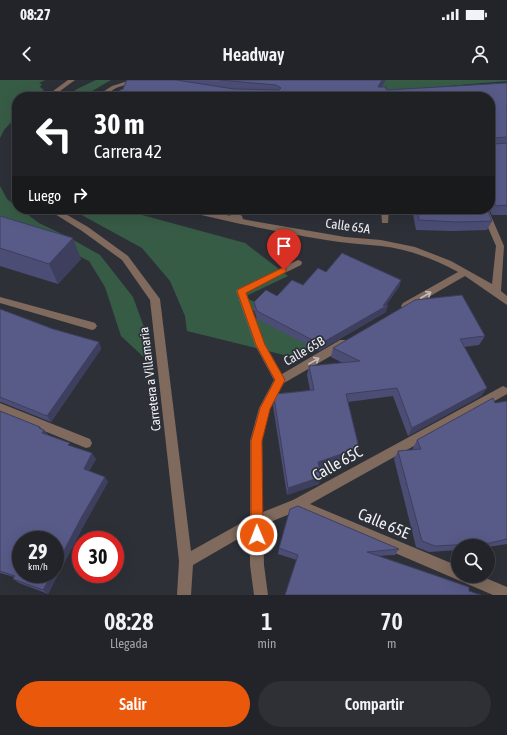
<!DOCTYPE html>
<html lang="es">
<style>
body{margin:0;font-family:"Asap Condensed",sans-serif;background:#2e3036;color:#f1f3f6;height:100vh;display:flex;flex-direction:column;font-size:15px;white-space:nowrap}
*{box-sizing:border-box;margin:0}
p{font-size:13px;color:#a2a4a8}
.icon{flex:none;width:22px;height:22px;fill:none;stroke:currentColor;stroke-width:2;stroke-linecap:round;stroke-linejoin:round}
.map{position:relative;height:515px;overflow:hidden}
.drawer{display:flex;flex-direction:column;background:#22242a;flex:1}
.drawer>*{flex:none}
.hud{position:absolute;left:12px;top:12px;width:483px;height:122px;border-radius:16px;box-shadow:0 4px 16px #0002,0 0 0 1px #3f4147;background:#202124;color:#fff;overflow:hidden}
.tools{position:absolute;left:451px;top:459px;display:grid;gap:8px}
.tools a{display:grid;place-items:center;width:44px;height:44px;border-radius:50%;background:#22242a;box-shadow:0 4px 16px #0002,0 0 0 1px #3f4147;font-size:20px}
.speed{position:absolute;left:12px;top:451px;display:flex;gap:8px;font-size:20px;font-weight:700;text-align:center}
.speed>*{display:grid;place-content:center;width:52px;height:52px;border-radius:50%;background:#22242a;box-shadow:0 4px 16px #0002,0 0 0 1px #3f4147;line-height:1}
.speed small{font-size:10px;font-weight:400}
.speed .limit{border:6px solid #d22;background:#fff;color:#111}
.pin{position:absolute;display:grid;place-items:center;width:34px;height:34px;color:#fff;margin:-41px -17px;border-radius:50% 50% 50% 0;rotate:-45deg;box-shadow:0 0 4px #0007}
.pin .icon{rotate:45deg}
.me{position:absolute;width:44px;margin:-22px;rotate:359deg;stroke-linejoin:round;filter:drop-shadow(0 0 3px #0008)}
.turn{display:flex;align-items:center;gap:14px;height:84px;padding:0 16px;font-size:18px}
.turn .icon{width:52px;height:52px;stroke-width:2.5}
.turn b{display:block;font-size:28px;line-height:34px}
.then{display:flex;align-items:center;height:38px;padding:0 16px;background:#0003;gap:8px;font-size:15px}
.eta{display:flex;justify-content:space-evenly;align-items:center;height:68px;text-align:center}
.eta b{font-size:24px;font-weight:600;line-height:28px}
.button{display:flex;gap:8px;margin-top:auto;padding:8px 16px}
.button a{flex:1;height:46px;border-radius:24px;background:#ea580c;color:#fff;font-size:16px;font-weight:600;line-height:46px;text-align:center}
.button a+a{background:#2e3036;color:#f1f3f6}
.status{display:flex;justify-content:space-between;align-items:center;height:28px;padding:0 20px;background:#22242a;direction:ltr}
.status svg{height:11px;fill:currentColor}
header{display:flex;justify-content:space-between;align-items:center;height:52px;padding:0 16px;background:#22242a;font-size:18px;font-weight:600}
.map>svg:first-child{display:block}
</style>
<div class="status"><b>08:27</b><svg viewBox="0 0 49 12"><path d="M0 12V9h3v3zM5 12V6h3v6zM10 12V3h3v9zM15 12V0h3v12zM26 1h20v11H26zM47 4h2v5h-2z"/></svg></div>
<header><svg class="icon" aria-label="back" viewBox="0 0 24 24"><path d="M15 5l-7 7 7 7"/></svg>Headway<svg class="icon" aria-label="person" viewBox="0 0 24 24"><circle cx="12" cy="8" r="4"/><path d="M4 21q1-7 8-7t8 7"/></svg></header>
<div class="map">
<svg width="507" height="515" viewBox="0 0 507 515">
<rect width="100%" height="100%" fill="#2e3038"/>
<path fill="#375c46" d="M0 0H45L39 3 42 4 40 7 44 10 35 17H17V36L4 50 0 58Z
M96 0H111L82 17H66L77 9Z
M364 0H507V1L354 14Z
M0 106 7 119 17 127V129H20L39 143 68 157 100 175 133 217 145 250 150 283 121 256 105 207 89 181 66 170 0 147Z
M79 129H120L245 163 288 196 244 217 259 224 250 235 315 268 296 278 187 251 185 236 170 201 142 168 78 133Z"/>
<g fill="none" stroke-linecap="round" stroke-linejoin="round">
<path fill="#7f6a5d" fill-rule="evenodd" d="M68 0H75L52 17H45Z
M131 0H140L116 8 102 17H95L112 6Z
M14 68H17V83L13 81 12 76Z
M47 129H57L88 147 128 176 160 219 191 471 250 438V361L259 328 274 300 255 265 236 211 238 209 298 180 301 181 302 183 301 185 246 212 265 264 282 294 340 260H348L349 263 348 266 284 303 270 329 262 361 263 432 293 420 503 306 507 308V314L310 424 458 486V496H481L507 507V515H493L297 431 263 445 264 485 268 515H254L250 485V452L193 485 191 515H177L179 481 150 220 122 180 82 151Z
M185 129H199L231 136 221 129H231L242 136 243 139 247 140 345 157 381 160 415 167 451 181 492 204 496 166 480 129H488L504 166 501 211 507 216V225L465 196 406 230 403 229 401 226 403 223 458 192C434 179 408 169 381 166 362 164 344 163 326 160 279 152 232 143 186 131Z
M381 129H389L388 143H382Z
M0 217 92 242 95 243 97 246 95 249 92 250 0 223Z
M0 323 90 359 92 363 90 367 86 368 0 333Z"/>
</g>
<path fill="#4c4d75" d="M127 0H386L381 7H387L386 9 387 10 507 3V135H492L489 129H490V17L123 9Z
M412 129H487L492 141 487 150 453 151 416 150Z
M0 136 81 179 58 204 0 186Z
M326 192 401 200 399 207 386 225V232L319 271 257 239 254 230V222L277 216 303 205Z
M0 229 53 249 99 262 101 269 51 342 1 322H0Z
M485 256 479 265 464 267 487 308 481 316 408 356 393 316 348 322 359 368 356 376 319 388V404L287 415 273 326 274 317 310 310 307 295 309 286 343 283 331 277 333 268Z
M507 321V464L488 467V466H458V470L429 472 416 467 394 379 398 371 413 370V368L417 360 495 323Z
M0 331 40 347 42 349 44 350 48 355 71 366 96 379 89 391 108 402 85 443 48 514 19 503 13 499 14 497 0 493Z
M279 468 399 469 395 475 297 480 278 474Z"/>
<path fill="#3e3f5f" d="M382 0H386L376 16 378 7Z
M73 158 81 179 58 204 49 184Z
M401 200 399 207 385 226 388 225 386 232 319 271 320 264 383 226Z
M99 262 101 269 51 342 47 336Z
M487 308 481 316 408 356 412 348Z
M40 347 43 351 44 350 48 356 46 359 39 348Z
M359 368 356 376 316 389 318 382Z
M92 373 96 379 87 394 84 389Z
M105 397 108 402 85 443 48 514 43 510 52 494H55V488L81 438Z
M321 397 319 404 287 415 288 408Z"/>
<path fill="#585a88" stroke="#3e3f5f" d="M127 0H176L234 9 279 10 281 8 276 5 220 0H382L378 7H387L385 8 387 10 507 3V57L494 58 492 59 494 64 507 63V125L496 126 492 118H490V17H117L120 10 123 9Z
M417 129H487L492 141 457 142 419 140Z
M0 136 73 158 49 184 0 168Z
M342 173 401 200 383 226 388 225 320 264 257 231 254 222 266 210 277 216 292 200 303 205 318 188 326 192Z
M462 215 485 256 460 259 487 308 412 348 397 308 346 314 359 368 318 382 321 397 288 408 274 317 276 314 314 310 309 286 360 281 333 268 415 220Z
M0 229 53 249 99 262 47 336 0 317Z
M493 318 495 323 507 321V459L490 463 435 466 422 461 398 371 421 369 417 360Z
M0 331 40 347 39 348 44 350 42 353 70 363 68 365 92 373 84 389 105 397 81 438 55 488V460H21V494H52L43 510 13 499 15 496 0 491Z
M298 426 399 469 367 472 469 507V511L481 515H285L298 475 279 468 290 429Z"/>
<defs><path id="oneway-shaft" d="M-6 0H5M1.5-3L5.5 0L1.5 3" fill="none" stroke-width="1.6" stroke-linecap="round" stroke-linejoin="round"/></defs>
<g stroke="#c3bcba">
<use href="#oneway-shaft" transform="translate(426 215) rotate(-30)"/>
<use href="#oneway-shaft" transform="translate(314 281) rotate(-30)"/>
</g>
<path fill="#ea580c" stroke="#983908" d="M284 187 286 188V192L246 213 265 265 285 300 270 329 262 361 263 455 261 460 257 461 253 460 251 455V361L260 328 275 300 256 265 237 211 239 209Z"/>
<g text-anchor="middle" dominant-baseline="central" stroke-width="3.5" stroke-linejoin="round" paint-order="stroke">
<g font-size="13" fill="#f1f3f8" stroke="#2e3038">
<text transform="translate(348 146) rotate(8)">Calle 65A</text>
<text transform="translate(304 271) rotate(-30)">Calle 65B</text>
<text transform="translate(150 299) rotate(-97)">Carretera a Villamaria</text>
</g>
<g font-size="16" fill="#f1f3f8" stroke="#2e3038">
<text transform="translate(337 383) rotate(-29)">Calle 65C</text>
<text transform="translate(384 443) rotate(23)">Calle 65E</text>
</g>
</g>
</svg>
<div class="tools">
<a><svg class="icon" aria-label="search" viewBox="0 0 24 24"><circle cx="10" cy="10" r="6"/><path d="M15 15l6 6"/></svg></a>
</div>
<div class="speed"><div>29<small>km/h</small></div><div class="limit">30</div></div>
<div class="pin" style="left:284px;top:190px;background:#d93025"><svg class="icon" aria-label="arrive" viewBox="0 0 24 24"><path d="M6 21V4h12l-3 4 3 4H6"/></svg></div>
<svg class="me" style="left:257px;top:455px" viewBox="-20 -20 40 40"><circle r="17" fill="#ea580c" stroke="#fff" stroke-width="3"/><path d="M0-11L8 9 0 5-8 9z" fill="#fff"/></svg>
<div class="hud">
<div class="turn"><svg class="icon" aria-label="left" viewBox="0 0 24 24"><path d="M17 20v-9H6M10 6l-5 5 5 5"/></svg><div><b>30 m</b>Carrera 42</div></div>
<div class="then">Luego<svg class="icon" aria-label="right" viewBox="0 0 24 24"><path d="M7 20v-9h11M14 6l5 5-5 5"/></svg></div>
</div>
</div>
<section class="drawer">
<div class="eta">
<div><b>08:28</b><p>Llegada</p></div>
<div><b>1</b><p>min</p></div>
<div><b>70</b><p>m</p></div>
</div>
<div class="button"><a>Salir</a><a>Compartir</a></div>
</section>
